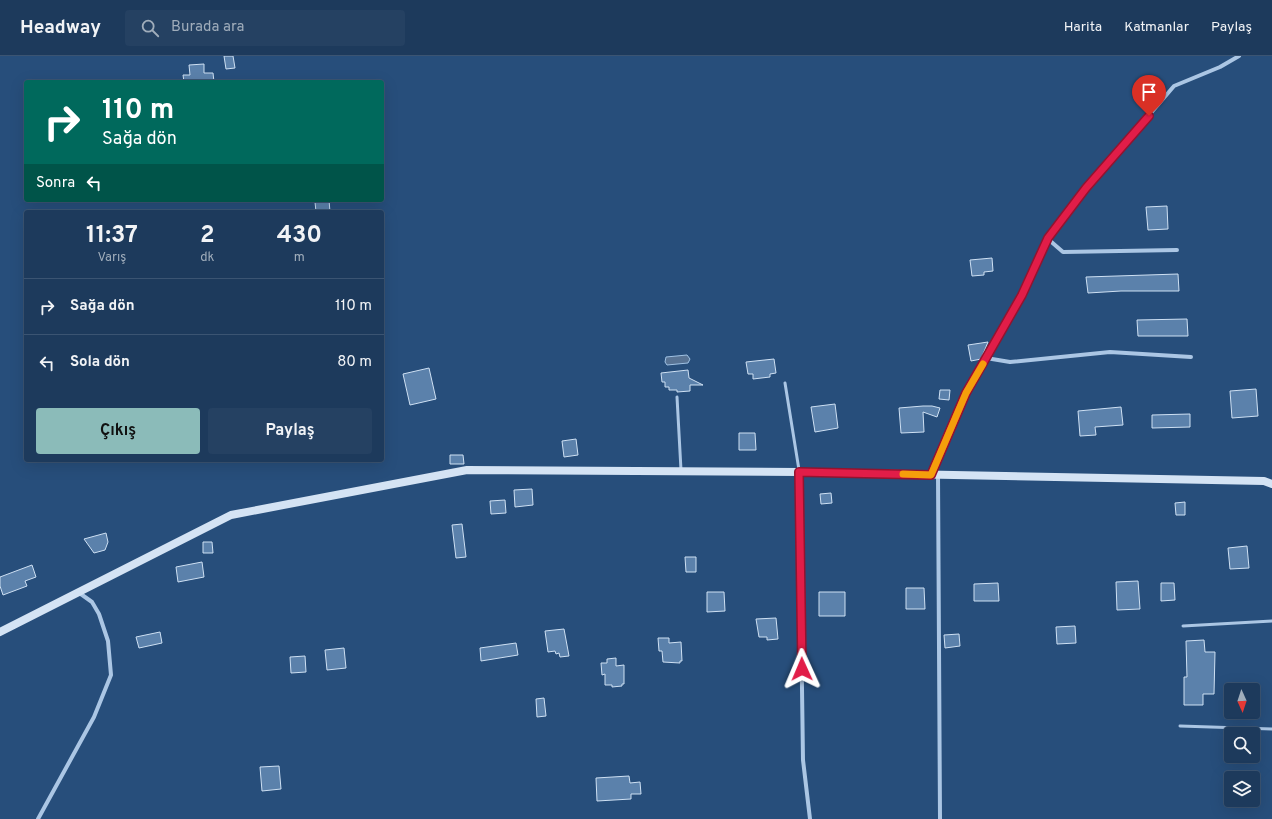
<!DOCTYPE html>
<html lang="tr">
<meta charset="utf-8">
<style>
body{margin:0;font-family:Overpass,sans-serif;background:#254162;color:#f1f3f6;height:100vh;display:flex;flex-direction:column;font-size:15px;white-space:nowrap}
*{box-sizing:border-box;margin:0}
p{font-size:13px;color:#a0adbb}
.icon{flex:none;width:22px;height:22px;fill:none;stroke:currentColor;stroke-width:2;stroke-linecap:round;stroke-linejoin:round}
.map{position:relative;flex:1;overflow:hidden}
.side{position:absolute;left:24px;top:154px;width:360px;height:252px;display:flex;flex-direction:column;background:#1d3a5c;border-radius:4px;box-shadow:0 4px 16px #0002,0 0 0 1px #3b5472}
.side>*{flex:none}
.hud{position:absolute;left:24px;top:24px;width:360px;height:122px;border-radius:4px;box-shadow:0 4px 16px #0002,0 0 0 1px #3b5472;background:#00695c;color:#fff;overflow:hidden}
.needle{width:26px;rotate:177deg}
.buttons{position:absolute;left:1224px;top:627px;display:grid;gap:8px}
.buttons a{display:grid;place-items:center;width:36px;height:36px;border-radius:4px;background:#1d3a5c;box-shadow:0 4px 16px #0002,0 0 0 1px #3b5472;font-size:20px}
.pin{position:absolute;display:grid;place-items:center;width:34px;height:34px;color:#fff;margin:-41px -17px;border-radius:50% 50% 50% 0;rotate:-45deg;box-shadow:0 0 4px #0007}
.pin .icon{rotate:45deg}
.me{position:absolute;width:44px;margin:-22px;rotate:359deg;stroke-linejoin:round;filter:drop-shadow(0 0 3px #0008)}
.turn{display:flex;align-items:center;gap:14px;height:84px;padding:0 12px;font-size:18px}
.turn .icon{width:52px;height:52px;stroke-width:2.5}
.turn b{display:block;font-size:28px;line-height:34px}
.then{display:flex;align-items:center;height:38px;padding:0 12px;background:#0003;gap:8px;font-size:15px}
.eta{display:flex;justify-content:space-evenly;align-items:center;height:68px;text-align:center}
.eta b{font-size:24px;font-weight:700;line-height:28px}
.button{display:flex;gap:8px;margin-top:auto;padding:8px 12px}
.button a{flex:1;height:46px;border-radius:4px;background:#8bbbb9;color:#111;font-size:16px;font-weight:700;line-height:46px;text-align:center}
.button a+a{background:#254162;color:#f1f3f6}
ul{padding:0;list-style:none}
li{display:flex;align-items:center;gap:12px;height:56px;padding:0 12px;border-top:1px solid #3b5472}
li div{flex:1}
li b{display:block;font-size:15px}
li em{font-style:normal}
header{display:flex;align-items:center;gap:24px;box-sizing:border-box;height:56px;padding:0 20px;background:#1d3a5c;border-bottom:1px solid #3b5472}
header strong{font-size:19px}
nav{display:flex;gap:22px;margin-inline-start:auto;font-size:14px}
.search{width:280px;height:36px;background:#254162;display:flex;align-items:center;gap:10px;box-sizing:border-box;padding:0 14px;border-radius:4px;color:#a0adbb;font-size:15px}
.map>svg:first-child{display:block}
</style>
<header>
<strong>Headway</strong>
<div class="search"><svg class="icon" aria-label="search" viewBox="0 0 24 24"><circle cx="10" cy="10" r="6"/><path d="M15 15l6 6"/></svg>Burada ara</div>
<nav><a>Harita</a><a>Katmanlar</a><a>Paylaş</a></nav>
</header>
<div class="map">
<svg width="1272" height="763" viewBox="0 0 1272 763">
<rect width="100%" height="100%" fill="#274e7b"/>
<path fill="#587394" stroke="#a0c2e4" d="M687 299 690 303 688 307 667 309 665 306 666 301Z"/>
<path fill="#5b81ab" stroke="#cee0f3" d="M224 0H233L235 12 226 13Z
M204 8V17H213L214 26H184L183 19H190L189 9Z
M329 144 330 156H316L315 146Z
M1167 150 1168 173 1148 174 1146 151Z
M992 202 993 215 984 216V219L972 220 970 204Z
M1178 218 1179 235H1121L1088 237 1086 221Z
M1187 263 1188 280H1138L1137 264Z
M988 286 981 303 971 305 968 289Z
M774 303 776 317 770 318V321L753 323V318H748L746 306Z
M429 312 436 343 410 349 403 318Z
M688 314 689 322 703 329H690V335L677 336V334H669V331H665V326H662L661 317Z
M1256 333 1258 360 1232 362 1230 335Z
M940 334H950L949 344 939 343Z
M835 348 838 372 815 376 811 351Z
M923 350H932L940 352 937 361 923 356 924 376 901 377 899 352Z
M1121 351 1123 369 1095 371 1096 379 1080 380 1078 355Z
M1190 358V371L1152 372V359Z
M739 377H755L756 394H739Z
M576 383 578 399 564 401 562 385Z
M450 399H463L464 408H450Z
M532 433 533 449 515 451 514 434Z
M831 437 832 447 821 448 820 438Z
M505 444 506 457 491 458 490 445Z
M1185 446V459H1176L1175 447Z
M462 468 466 501 456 502 452 469Z
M106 477 108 486 105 494 94 497 84 483Z
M203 486H212L213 497H203Z
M1247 490 1249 512 1230 513 1228 492Z
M685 501H696V516H686Z
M202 506 204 521 178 526 176 511Z
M32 509 36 521 25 525 27 530 3 539 0 530V521Z
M1138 525 1140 553 1117 554 1116 526Z
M998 527 999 545H974V528Z
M1161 527H1174L1175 544 1161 545Z
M906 532H924L925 553H906Z
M707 536H724L725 555 707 556Z
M819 536H845V560H819Z
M776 562 778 583 767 584V581H759L756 563Z
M1075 570 1076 587 1057 588 1056 571Z
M564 573 569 600 560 601 559 597 556 598 555 595 548 596 545 575Z
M160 576 162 587 139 592 136 581Z
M959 578 960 590 945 592 944 579Z
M658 582H669V587L681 586 682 605H680V607L663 606 662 595H659Z
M1204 584 1205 596H1215L1214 638H1203V649H1184V621H1187L1186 585Z
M516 587 518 599 481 605 480 592Z
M344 592 346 612 327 614 325 594Z
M305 600 306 616 291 617 290 601Z
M616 602V610L624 609V628H622V630L612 631V629H605V618L602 619 601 607H607V603Z
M544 642 546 660 537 661 536 643Z
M279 710 281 733 262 735 260 711Z
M629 720 630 727 640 726 641 738H631V743L597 745 596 722Z"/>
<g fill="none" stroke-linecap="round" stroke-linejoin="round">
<path stroke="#abc6e4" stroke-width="3" d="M785 327 799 414
M677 341 681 414
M1183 570 1272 565
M1180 670 1272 673"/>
<path stroke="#abc6e4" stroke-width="4" d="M1048 183 1063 196 1177 194
M986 302 1010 306 1110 296 1191 301
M799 416 803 704 810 763
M931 418 966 337 1022 239 1048 183 1086 133 1174 30 1220 11 1239 0
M938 419 940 763
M38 763 94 661 111 619 108 585 99 558 92 546 78 536"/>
<path stroke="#d4e3f4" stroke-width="8" d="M0 576 231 459 467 414 799 416 1264 425 1272 428"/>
</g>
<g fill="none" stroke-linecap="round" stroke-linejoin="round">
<g stroke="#92132f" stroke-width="10">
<path id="route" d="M802 613 799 416 931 419 966 337 1022 239 1048 182 1086 132 1149 60"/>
</g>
<use href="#route" stroke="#e11d48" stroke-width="7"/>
<path stroke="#f59e0b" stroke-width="7" d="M903 418 931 419 966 337 983 308"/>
</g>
</svg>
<div class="buttons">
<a><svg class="needle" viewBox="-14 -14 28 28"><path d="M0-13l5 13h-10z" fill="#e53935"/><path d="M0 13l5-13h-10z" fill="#a0adbb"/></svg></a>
<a><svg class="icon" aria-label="search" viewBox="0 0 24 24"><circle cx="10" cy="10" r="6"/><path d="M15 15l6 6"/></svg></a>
<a><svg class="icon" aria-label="layers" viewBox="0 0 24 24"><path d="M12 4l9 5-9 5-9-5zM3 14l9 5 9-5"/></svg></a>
</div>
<div class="pin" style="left:1149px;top:60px;background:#d93025"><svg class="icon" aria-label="arrive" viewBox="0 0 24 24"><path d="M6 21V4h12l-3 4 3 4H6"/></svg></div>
<svg class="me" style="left:802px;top:613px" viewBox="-20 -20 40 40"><path d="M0-17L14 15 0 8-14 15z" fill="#e11d48" stroke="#fff" stroke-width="4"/></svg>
<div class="hud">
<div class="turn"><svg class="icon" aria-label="right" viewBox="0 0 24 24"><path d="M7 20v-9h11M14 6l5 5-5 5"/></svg><div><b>110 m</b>Sağa dön</div></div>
<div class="then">Sonra<svg class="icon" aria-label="left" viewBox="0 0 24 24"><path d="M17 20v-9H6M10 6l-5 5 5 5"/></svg></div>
</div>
<section class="side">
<div class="eta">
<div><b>11:37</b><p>Varış</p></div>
<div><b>2</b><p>dk</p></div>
<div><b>430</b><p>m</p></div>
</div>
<ul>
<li><svg class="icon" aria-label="right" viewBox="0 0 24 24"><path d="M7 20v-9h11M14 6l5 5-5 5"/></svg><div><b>Sağa dön</b></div><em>110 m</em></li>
<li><svg class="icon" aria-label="left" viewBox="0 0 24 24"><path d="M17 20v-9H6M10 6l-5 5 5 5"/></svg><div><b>Sola dön</b></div><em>80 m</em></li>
</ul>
<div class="button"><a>Çıkış</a><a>Paylaş</a></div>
</section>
</div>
